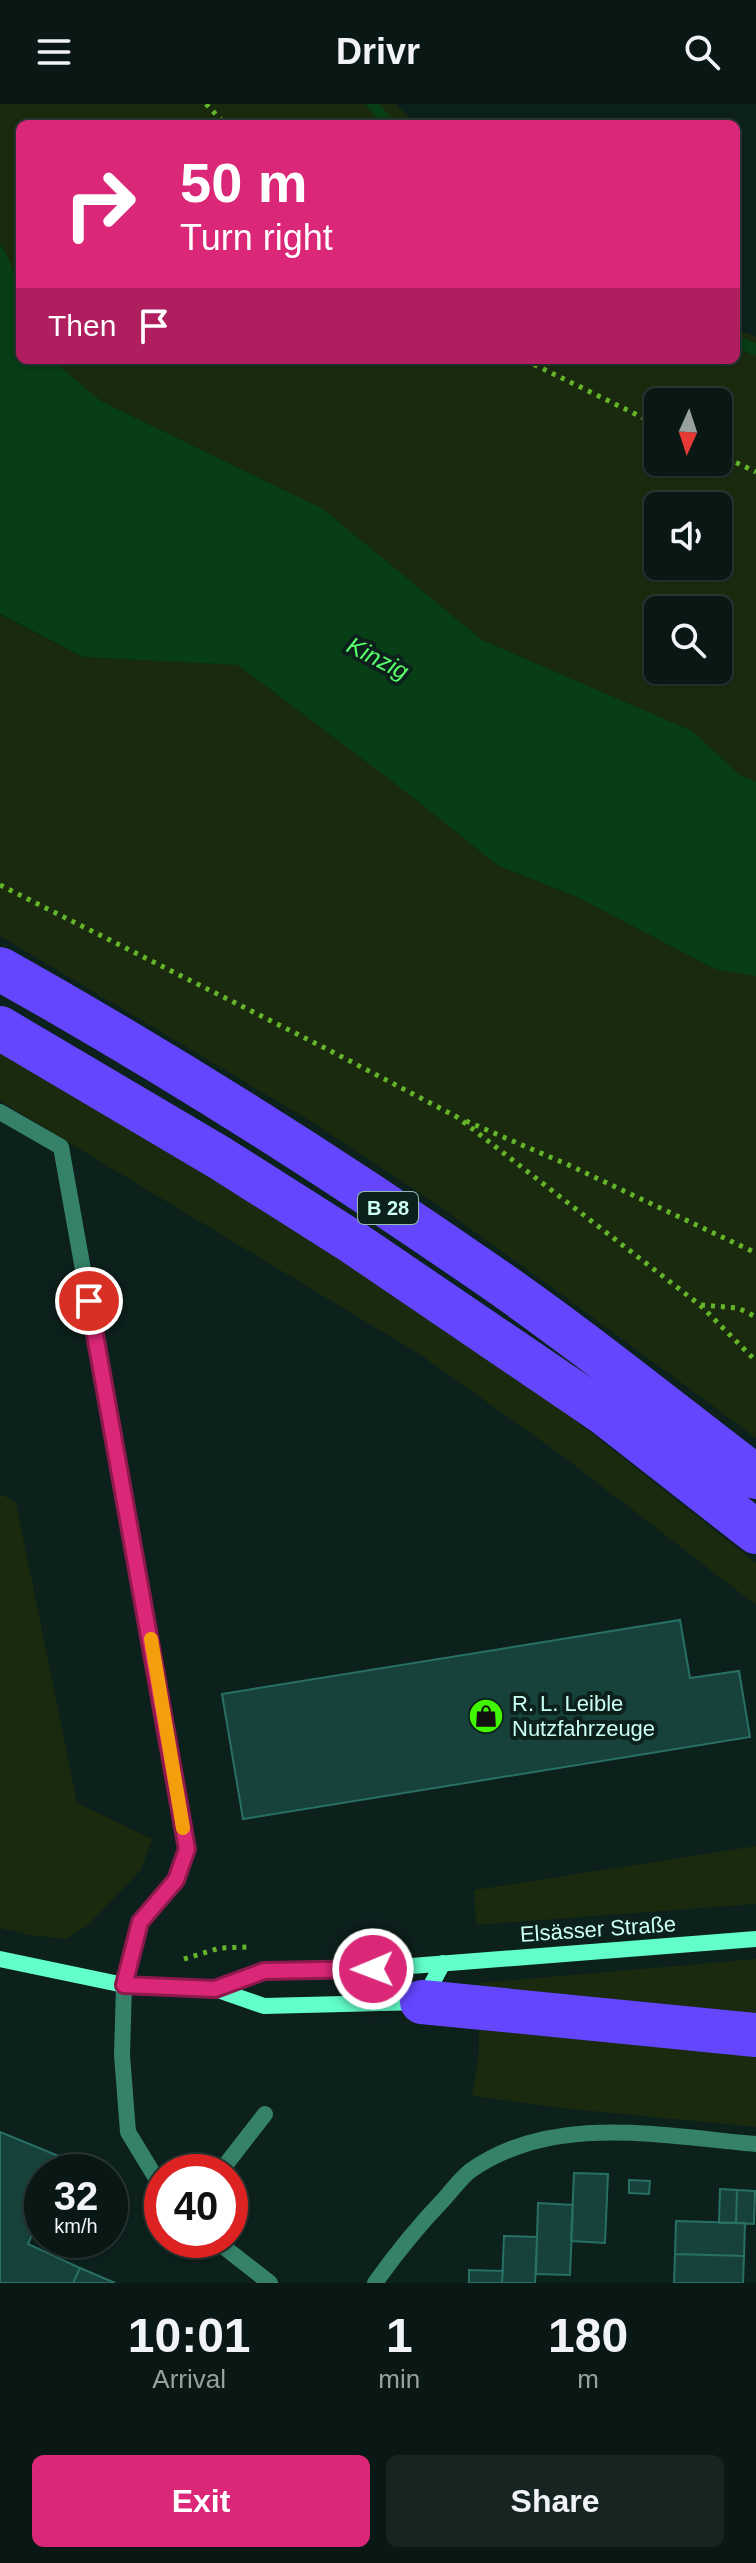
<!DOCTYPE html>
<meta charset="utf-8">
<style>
body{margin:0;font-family:Arial,sans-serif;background:#172522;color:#f1f3f6;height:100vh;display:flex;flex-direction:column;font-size:30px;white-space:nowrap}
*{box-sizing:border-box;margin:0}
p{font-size:26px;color:#99a0a0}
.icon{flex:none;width:44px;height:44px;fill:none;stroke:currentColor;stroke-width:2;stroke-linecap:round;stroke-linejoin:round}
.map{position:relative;height:2179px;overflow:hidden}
.panel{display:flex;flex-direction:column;background:#091815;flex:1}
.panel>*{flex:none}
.hud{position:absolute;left:16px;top:16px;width:724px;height:244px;border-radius:12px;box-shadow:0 2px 6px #0004,0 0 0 2px #293734;background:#db2777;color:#fff;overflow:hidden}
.needle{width:52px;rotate:183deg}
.controls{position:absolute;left:644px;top:284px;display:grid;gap:16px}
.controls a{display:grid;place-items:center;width:88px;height:88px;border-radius:12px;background:#091815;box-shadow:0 2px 6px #0004,0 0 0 2px #293734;font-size:40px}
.speed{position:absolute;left:24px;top:2050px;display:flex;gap:16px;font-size:40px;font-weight:700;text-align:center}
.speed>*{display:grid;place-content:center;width:104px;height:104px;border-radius:50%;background:#091815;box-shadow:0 2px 6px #0004,0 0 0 2px #293734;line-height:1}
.speed small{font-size:20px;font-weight:400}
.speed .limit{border:12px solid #d22;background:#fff;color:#111}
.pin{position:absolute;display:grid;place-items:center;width:68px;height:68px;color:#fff;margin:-34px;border:4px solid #fff;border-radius:50%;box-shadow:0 2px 8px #0007}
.me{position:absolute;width:88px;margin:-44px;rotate:269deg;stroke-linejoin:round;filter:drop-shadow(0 0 6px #0008)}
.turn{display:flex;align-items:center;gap:28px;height:168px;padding:0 32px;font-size:36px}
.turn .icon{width:104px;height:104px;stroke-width:2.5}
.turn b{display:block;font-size:56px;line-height:68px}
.then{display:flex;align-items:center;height:76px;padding:0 32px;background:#0003;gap:16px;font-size:30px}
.eta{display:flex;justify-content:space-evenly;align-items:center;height:136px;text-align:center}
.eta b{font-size:48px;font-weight:700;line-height:56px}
.primary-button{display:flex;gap:16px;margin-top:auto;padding:16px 32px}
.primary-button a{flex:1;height:92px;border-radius:12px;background:#db2777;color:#fff;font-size:32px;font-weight:700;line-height:92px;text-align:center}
.primary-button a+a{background:#172522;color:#f1f3f6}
header{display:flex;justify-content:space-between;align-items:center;height:104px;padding:0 32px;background:#091815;font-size:36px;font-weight:700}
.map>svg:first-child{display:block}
</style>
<header><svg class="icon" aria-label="menu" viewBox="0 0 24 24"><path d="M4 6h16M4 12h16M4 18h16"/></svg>Drivr<svg class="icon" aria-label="search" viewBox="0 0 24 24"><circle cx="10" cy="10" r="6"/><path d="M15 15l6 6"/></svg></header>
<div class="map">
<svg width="756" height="2179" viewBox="0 0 756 2179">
<rect width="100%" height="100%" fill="#0c201c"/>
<path fill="#1a2a0f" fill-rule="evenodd" d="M0 0H396L414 20H20V191L6 148 0 140Z
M736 224 756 233V677L741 672 692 627 482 536 323 405 101 297 52 256H736ZM658 298H718V358H658ZM658 402H718V462H658ZM658 506H718V566H658Z
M0 511 83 553 238 561 410 691 497 761 577 793 715 865 756 872V1334L546 1179 436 1100 307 1015 0 832Z
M0 942 409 1197 576 1317 756 1459V1501L564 1353 421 1251 0 997Z
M0 1390 16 1398 77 1699 152 1735 141 1766 88 1821 66 1835 30 1831 0 1824Z
M756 1742V1800L476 1821 474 1786Z
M756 1855V2023L561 2004 472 1992 479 1949V1879Z"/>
<path fill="#073e16" d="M0 140C24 174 20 216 20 256H52L101 297 323 405 482 536 692 627 741 672 756 677V872L715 865 577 793 497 761 410 691 238 561 83 553 0 510Z"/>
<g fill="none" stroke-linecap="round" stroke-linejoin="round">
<path stroke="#073e16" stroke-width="11" d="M372 0 389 20
M736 237 756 246"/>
</g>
<path fill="#17423b" stroke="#286f64" stroke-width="2" d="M680 1516 690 1574 739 1567 750 1633 243 1715 222 1590Z
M0 2028 66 2055 60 2068H42V2108L28 2140 80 2164 73 2179H0Z
M574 2069 608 2070 605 2139 571 2137Z
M629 2076 650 2077 649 2090 629 2089Z
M720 2085 737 2086 736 2119H719Z
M737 2086 755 2087 754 2120 736 2119Z
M538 2099 573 2101 570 2171 536 2170Z
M676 2117 745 2119 744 2152 675 2150Z
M504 2132 537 2133 535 2179H502Z
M675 2150 744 2152 743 2179H674Z
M80 2164 115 2179H73Z
M469 2166 503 2167 502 2179H469Z"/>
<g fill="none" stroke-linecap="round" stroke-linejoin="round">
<path stroke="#64b529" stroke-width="5" stroke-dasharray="4 6" stroke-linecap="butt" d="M206 0 225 20
M525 256 658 321
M718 350 756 368
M0 781 325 944 457 1013 700 1201 756 1257
M466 1017 571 1062 756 1149
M701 1201 738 1204 756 1213
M184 1855 220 1844 249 1843"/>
<path stroke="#358169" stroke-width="16" d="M0 1008 61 1043 187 1745 176 1776 140 1818 124 1881
M220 2068 265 2010"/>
<path stroke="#358169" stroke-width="16" d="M124 1881 122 1951 128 2028 162 2084
M215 2136 270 2179
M375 2179C397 2148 419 2121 445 2094 453 2085 461 2074 470 2067 553 2008 662 2032 756 2040"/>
<path stroke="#62ffcb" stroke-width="16" d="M0 1855 124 1881 215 1885 264 1902 422 1898 443 1859
M215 1885 264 1867 373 1865 756 1835"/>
<path stroke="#6446ff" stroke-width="44" d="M0 865C168 959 332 1063 491 1173 582 1236 668 1306 756 1373
M0 924 220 1054 354 1139 604 1309 756 1428
M422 1898 756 1931"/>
</g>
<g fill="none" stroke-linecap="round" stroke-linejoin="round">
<g stroke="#8e194d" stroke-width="20">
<path id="route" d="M89 1197 187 1745 176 1776 140 1818 124 1881 215 1885 264 1867 373 1865"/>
</g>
<use href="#route" stroke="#db2777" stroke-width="14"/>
<path stroke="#f59e0b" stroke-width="14" d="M151 1535 183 1724"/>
</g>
<defs>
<g id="shop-disc" transform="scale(1.8)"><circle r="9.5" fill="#40f600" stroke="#0c201c"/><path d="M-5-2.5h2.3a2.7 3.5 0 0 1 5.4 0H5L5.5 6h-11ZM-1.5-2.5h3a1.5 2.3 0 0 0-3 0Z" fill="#111"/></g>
</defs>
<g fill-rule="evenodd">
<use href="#shop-disc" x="486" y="1612"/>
</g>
<g text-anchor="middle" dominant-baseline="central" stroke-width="8" stroke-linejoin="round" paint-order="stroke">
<rect fill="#0c201c" stroke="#92bcb2" stroke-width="2" x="358" y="1088" width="60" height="32" rx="6"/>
<g font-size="20" font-weight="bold" fill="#cbfff2">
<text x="388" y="1104">B 28</text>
</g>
<g font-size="22" fill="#cbfff2" stroke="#0c201c" text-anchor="start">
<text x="512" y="1599">R. L. Leible<tspan x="512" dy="25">Nutzfahrzeuge</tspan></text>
</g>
<g font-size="22" fill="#cbfff2" stroke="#0c201c">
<text transform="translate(598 1825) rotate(-4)">Elsässer Straße</text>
</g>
<g font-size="24" font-style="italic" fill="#59ff6a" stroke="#0c201c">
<text transform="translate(378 554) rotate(27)">Kinzig</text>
</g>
</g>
</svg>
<div class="controls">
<a><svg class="needle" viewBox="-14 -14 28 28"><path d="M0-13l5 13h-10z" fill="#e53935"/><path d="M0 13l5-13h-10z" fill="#99a0a0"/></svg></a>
<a><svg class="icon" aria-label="sound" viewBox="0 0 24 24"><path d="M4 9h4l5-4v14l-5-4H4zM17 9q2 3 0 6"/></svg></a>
<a><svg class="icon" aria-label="search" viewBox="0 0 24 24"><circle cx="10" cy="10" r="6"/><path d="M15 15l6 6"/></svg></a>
</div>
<div class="speed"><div>32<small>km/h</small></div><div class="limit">40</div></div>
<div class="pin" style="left:89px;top:1197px;background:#d93025"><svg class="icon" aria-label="arrive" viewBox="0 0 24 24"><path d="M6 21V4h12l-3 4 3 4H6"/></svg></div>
<svg class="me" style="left:373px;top:1865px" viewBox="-20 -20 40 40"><circle r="17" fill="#db2777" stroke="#fff" stroke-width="3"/><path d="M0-11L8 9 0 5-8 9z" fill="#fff"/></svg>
<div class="hud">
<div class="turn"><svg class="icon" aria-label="right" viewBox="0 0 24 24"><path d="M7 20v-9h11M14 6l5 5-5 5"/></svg><div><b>50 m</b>Turn right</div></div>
<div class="then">Then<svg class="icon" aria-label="arrive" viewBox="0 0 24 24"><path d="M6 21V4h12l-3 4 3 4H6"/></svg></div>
</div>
</div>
<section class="panel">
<div class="eta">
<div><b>10:01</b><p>Arrival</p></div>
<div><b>1</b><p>min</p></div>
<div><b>180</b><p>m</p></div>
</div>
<div class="primary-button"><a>Exit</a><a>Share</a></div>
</section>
